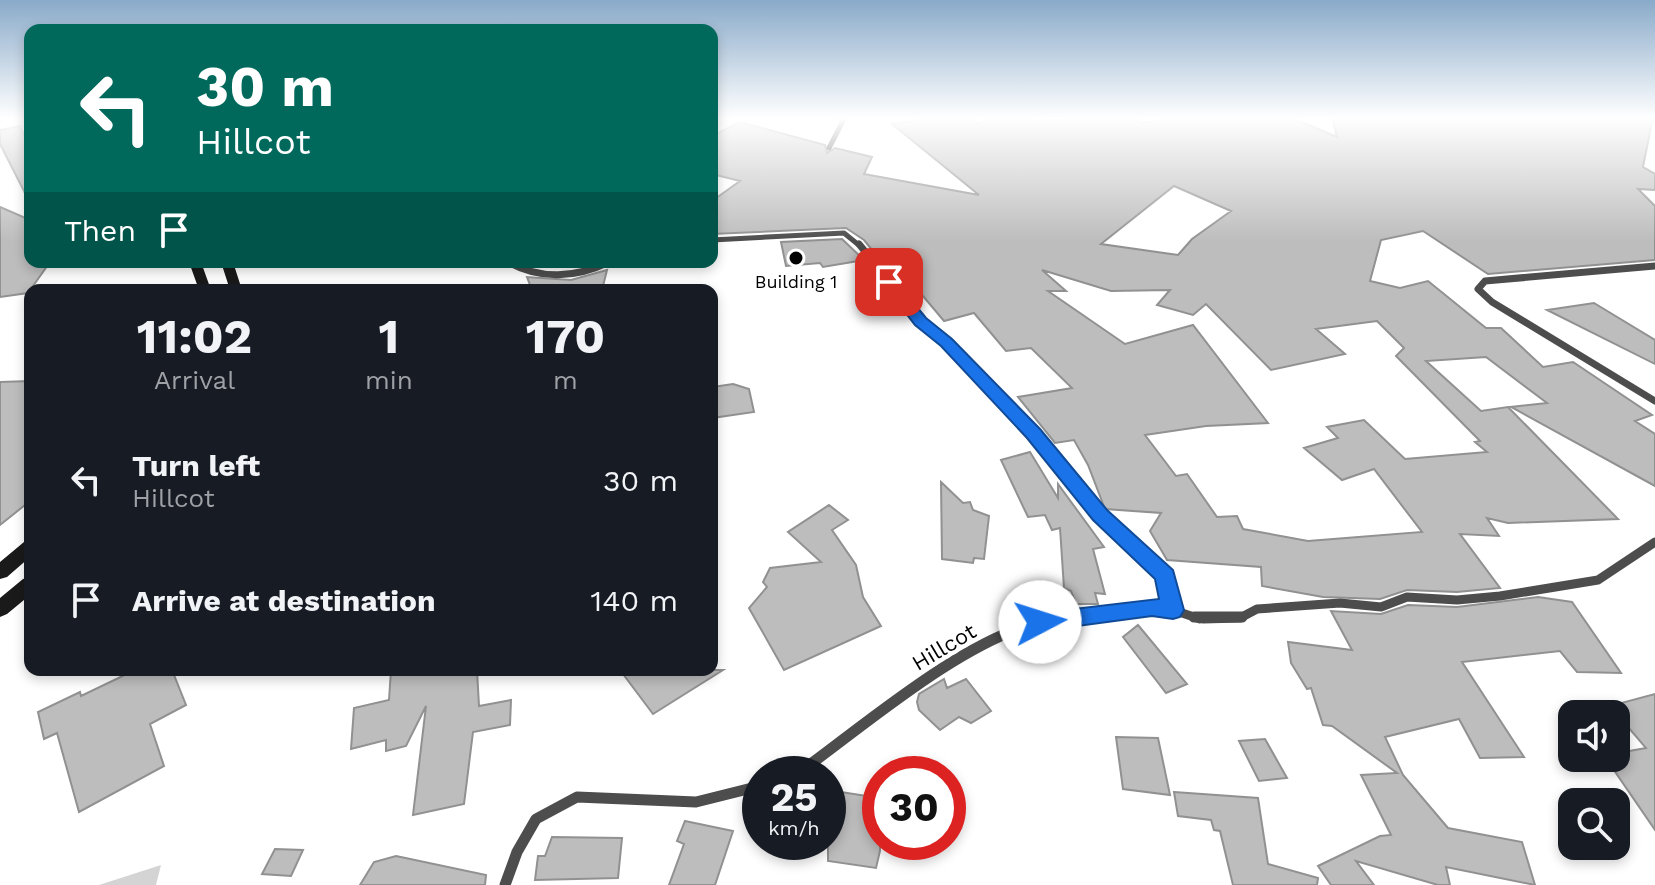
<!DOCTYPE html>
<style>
body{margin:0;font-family:"Work Sans",sans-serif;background:#20242c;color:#f1f3f6;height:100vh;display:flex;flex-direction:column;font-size:30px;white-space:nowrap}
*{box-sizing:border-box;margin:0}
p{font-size:26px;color:#9ea1a6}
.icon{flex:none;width:44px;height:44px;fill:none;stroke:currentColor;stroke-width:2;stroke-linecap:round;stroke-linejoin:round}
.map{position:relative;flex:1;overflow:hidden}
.sheet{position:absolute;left:24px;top:284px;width:694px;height:392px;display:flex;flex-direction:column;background:#171b24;border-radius:16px;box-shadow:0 4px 12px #0003}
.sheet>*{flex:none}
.banner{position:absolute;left:24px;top:24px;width:694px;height:244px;border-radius:16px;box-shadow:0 4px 12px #0003;background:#00695c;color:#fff;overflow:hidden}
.buttons{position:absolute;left:1558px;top:700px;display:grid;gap:16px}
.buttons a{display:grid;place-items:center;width:72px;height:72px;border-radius:16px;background:#171b24;box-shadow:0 4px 12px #0003;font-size:40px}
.speed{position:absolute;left:742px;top:756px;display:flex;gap:16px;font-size:40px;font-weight:700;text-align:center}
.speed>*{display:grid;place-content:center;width:104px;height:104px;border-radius:50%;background:#171b24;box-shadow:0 4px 12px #0003;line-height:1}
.speed small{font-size:20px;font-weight:400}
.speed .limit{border:12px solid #d22;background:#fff;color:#111}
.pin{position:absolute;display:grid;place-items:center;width:68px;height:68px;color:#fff;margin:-34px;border-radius:16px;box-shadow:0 4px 12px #0006}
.me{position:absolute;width:88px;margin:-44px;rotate:85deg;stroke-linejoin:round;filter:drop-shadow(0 0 6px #0008)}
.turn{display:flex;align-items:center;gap:28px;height:168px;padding:0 40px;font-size:36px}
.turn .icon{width:104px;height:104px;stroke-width:2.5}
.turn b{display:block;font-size:56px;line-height:68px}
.then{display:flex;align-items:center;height:76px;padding:0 40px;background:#0003;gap:16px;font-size:30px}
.eta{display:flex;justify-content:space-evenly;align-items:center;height:136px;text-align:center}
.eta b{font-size:48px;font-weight:700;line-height:56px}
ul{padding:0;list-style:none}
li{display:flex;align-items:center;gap:24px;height:120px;padding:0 40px}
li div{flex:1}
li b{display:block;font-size:30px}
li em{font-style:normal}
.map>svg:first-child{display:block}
</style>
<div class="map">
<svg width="1655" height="885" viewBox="0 0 1655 885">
<rect width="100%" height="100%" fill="#fff"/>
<path fill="#d4d4d4" d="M161 865 156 885H99Z"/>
<path fill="#bdbdbd" stroke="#919191" stroke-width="2" fill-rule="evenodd" d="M941 117H970L978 124 992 117H1027L1033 121 1135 117 1142 123 1185 117H1290L1337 137 1332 117H1653L1643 167 1655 174V190L1638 189 1655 206V260L1488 274 1423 231 1381 240 1370 281 1400 288 1428 281 1486 328H1501L1543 367 1573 362 1652 415 1635 421 1655 434V486L1511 407 1547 403 1486 357 1426 361 1481 411 1508 407 1618 519 1508 523 1487 518 1499 536 1460 534 1500 588 1457 592 1407 590 1380 599 1323 597 1262 586 1261 567 1167 560 1150 531 1161 513 1105 509 1088 465 1074 440 1055 443 1018 397 1072 388 1031 348 1006 351 974 313 944 321 897 265 886 267 864 240 846 228 712 234V201L740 181 712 174V136L740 122 825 145 827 153 835 148 872 157 864 174 979 195 892 124ZM1174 186 1231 211 1192 239 1178 255 1101 244ZM1042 270 1111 291 1170 290 1157 305 1193 315 1206 304 1271 370 1345 354 1316 329 1377 321 1404 348 1396 356 1480 441 1475 442 1487 452 1405 459 1364 420 1327 427 1338 438 1304 448 1342 480 1374 469 1422 532 1308 541 1243 529 1237 516 1217 517 1187 474 1176 476 1145 435 1206 426 1268 423 1193 325 1125 344 1048 291H1066Z
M20 126 27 142 26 195 0 144V130Z
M0 207 30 220V262H50L28 293 0 297Z
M842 239 864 260 823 267 820 263 786 266 781 242Z
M607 270 602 290H532L527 277 571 280Z
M1594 303 1655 340V364L1547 310Z
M30 381V501L0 525V382Z
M733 384 749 389 754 412 712 418V387Z
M1030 452 1058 498V484L1104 547 1093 549 1105 594 1095 593 1098 604H1076L1071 591 1064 588 1060 528 1052 530 1045 515 1028 517 1001 460Z
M941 482 963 503 970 502 973 510 989 516 984 559 974 558 973 563 942 559Z
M829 505 848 520 832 530 856 565 863 597 881 626 784 670 749 608 767 587 763 582 770 568 821 562 788 532Z
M1538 597 1572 602 1621 673 1577 672 1560 651 1462 662 1524 757 1480 758 1459 719 1385 737 1403 775 1448 828 1522 842 1535 885 1446 867 1450 885H1438L1356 861 1374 885H1331L1318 866 1380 836 1391 835 1361 775 1397 773 1332 726 1323 725 1311 688 1307 689 1291 663 1288 642 1352 650 1331 611 1381 614 1408 605 1457 607Z
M1138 625 1187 684 1166 693 1123 637Z
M135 670H172L186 705 150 724 164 766 79 812 57 733 44 739 38 712 80 692 81 696Z
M391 670H477L479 706 511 700 510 725 473 732 464 804 413 815 426 706 406 746 386 751V740L351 749 354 708 389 700Z
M620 670H723L653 714Z
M944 679 947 688 966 679 991 711 971 723 959 717 940 730 919 710 917 702 919 694Z
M1655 694V830L1607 760 1622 758 1618 753 1646 748 1610 706Z
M1116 737 1158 738 1170 795 1123 789Z
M1265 739 1287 778 1259 781 1239 741Z
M828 790 880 798V851L876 868 828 861Z
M1174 792 1258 798 1268 864 1318 878 1317 885H1233L1220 831 1214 830 1211 820 1178 816Z
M685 821 733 831 715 885H669L684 844 677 841Z
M552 837 622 838 618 878 535 880 538 856H545Z
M275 849 303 850 291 876 262 874Z
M396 856 486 875 485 885H360L374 862Z"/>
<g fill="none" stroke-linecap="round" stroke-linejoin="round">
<path stroke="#4d4d4d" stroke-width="5" d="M829 148 844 119 836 117
M712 240 844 233 860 246"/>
<path stroke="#4d4d4d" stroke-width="7" d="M859 244 921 321 946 342 1010 410
M508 262C540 280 576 278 609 262
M1655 266 1485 281 1478 289 1492 302 1655 401"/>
<path stroke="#4d4d4d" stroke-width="9" d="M1008 408 1054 457 1100 515 1165 576 1173 610 1152 607 1063 619
M1173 610 1200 619
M1203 619 1240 618 1257 609 1340 603 1381 607 1407 597 1457 600 1500 596 1598 580 1655 542"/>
<path stroke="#4d4d4d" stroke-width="11" d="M1194 617H1242
M790 774 812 763C873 718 968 638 1041 622 1053 619 1066 619 1078 617
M505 885 517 852 536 819 577 797 696 802 760 786"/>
<path fill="#1a1a1a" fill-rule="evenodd" d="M189 262H201L211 290H199Z
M221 262H233L242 290H230Z
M30 540V557L7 577 0 579V562L24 542Z
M30 577V595L7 614 0 617V598L23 579Z"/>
</g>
<linearGradient id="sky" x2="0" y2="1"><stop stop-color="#89aac9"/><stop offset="0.49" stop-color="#fff"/><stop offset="1" stop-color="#fff" stop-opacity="0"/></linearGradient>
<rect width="1655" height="241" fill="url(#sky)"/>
<path fill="#1a73e8" stroke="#114b97" stroke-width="2" d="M889 277 894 279 926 318 952 339 1040 429 1107 510 1173 570 1184 610 1180 617 1173 619 1152 616 1040 631 1032 628 1029 622 1032 616 1040 613 1159 599 1155 579 1093 520 1027 438 941 346 915 325 882 282Z"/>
<circle fill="#000" stroke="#fff" stroke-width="3" cx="796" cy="258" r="8"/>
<g text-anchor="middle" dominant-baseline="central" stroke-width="8" stroke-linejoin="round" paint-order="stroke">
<g font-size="18" fill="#000" stroke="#fff">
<text x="796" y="281">Building 1</text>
</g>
<g font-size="22" fill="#000" stroke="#fff">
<text transform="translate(944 647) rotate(-31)">Hillcot</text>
</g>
</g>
</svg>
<div class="buttons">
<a><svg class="icon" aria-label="sound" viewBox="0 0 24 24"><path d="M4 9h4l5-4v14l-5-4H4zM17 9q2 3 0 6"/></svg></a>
<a><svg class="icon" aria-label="search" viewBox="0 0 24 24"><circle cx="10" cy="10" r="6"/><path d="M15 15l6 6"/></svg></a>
</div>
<div class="speed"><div>25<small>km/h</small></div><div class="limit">30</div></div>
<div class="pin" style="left:889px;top:282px;background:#d93025"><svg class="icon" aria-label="arrive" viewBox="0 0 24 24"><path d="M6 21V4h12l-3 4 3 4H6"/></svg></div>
<svg class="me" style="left:1040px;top:622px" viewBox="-20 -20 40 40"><circle r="19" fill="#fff"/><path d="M0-13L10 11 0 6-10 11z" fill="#1a73e8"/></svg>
<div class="banner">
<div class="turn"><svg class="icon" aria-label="left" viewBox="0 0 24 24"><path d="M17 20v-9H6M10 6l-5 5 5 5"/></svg><div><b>30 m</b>Hillcot</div></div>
<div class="then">Then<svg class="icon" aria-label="arrive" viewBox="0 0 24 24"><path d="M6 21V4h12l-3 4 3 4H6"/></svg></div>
</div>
<section class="sheet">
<div class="eta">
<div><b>11:02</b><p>Arrival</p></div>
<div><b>1</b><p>min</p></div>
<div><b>170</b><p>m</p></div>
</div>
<ul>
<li><svg class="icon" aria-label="left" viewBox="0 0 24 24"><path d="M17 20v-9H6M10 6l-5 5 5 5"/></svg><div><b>Turn left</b><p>Hillcot</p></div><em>30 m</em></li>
<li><svg class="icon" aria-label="arrive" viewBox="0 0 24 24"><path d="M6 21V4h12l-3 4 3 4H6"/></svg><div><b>Arrive at destination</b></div><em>140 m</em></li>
</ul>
</section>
</div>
